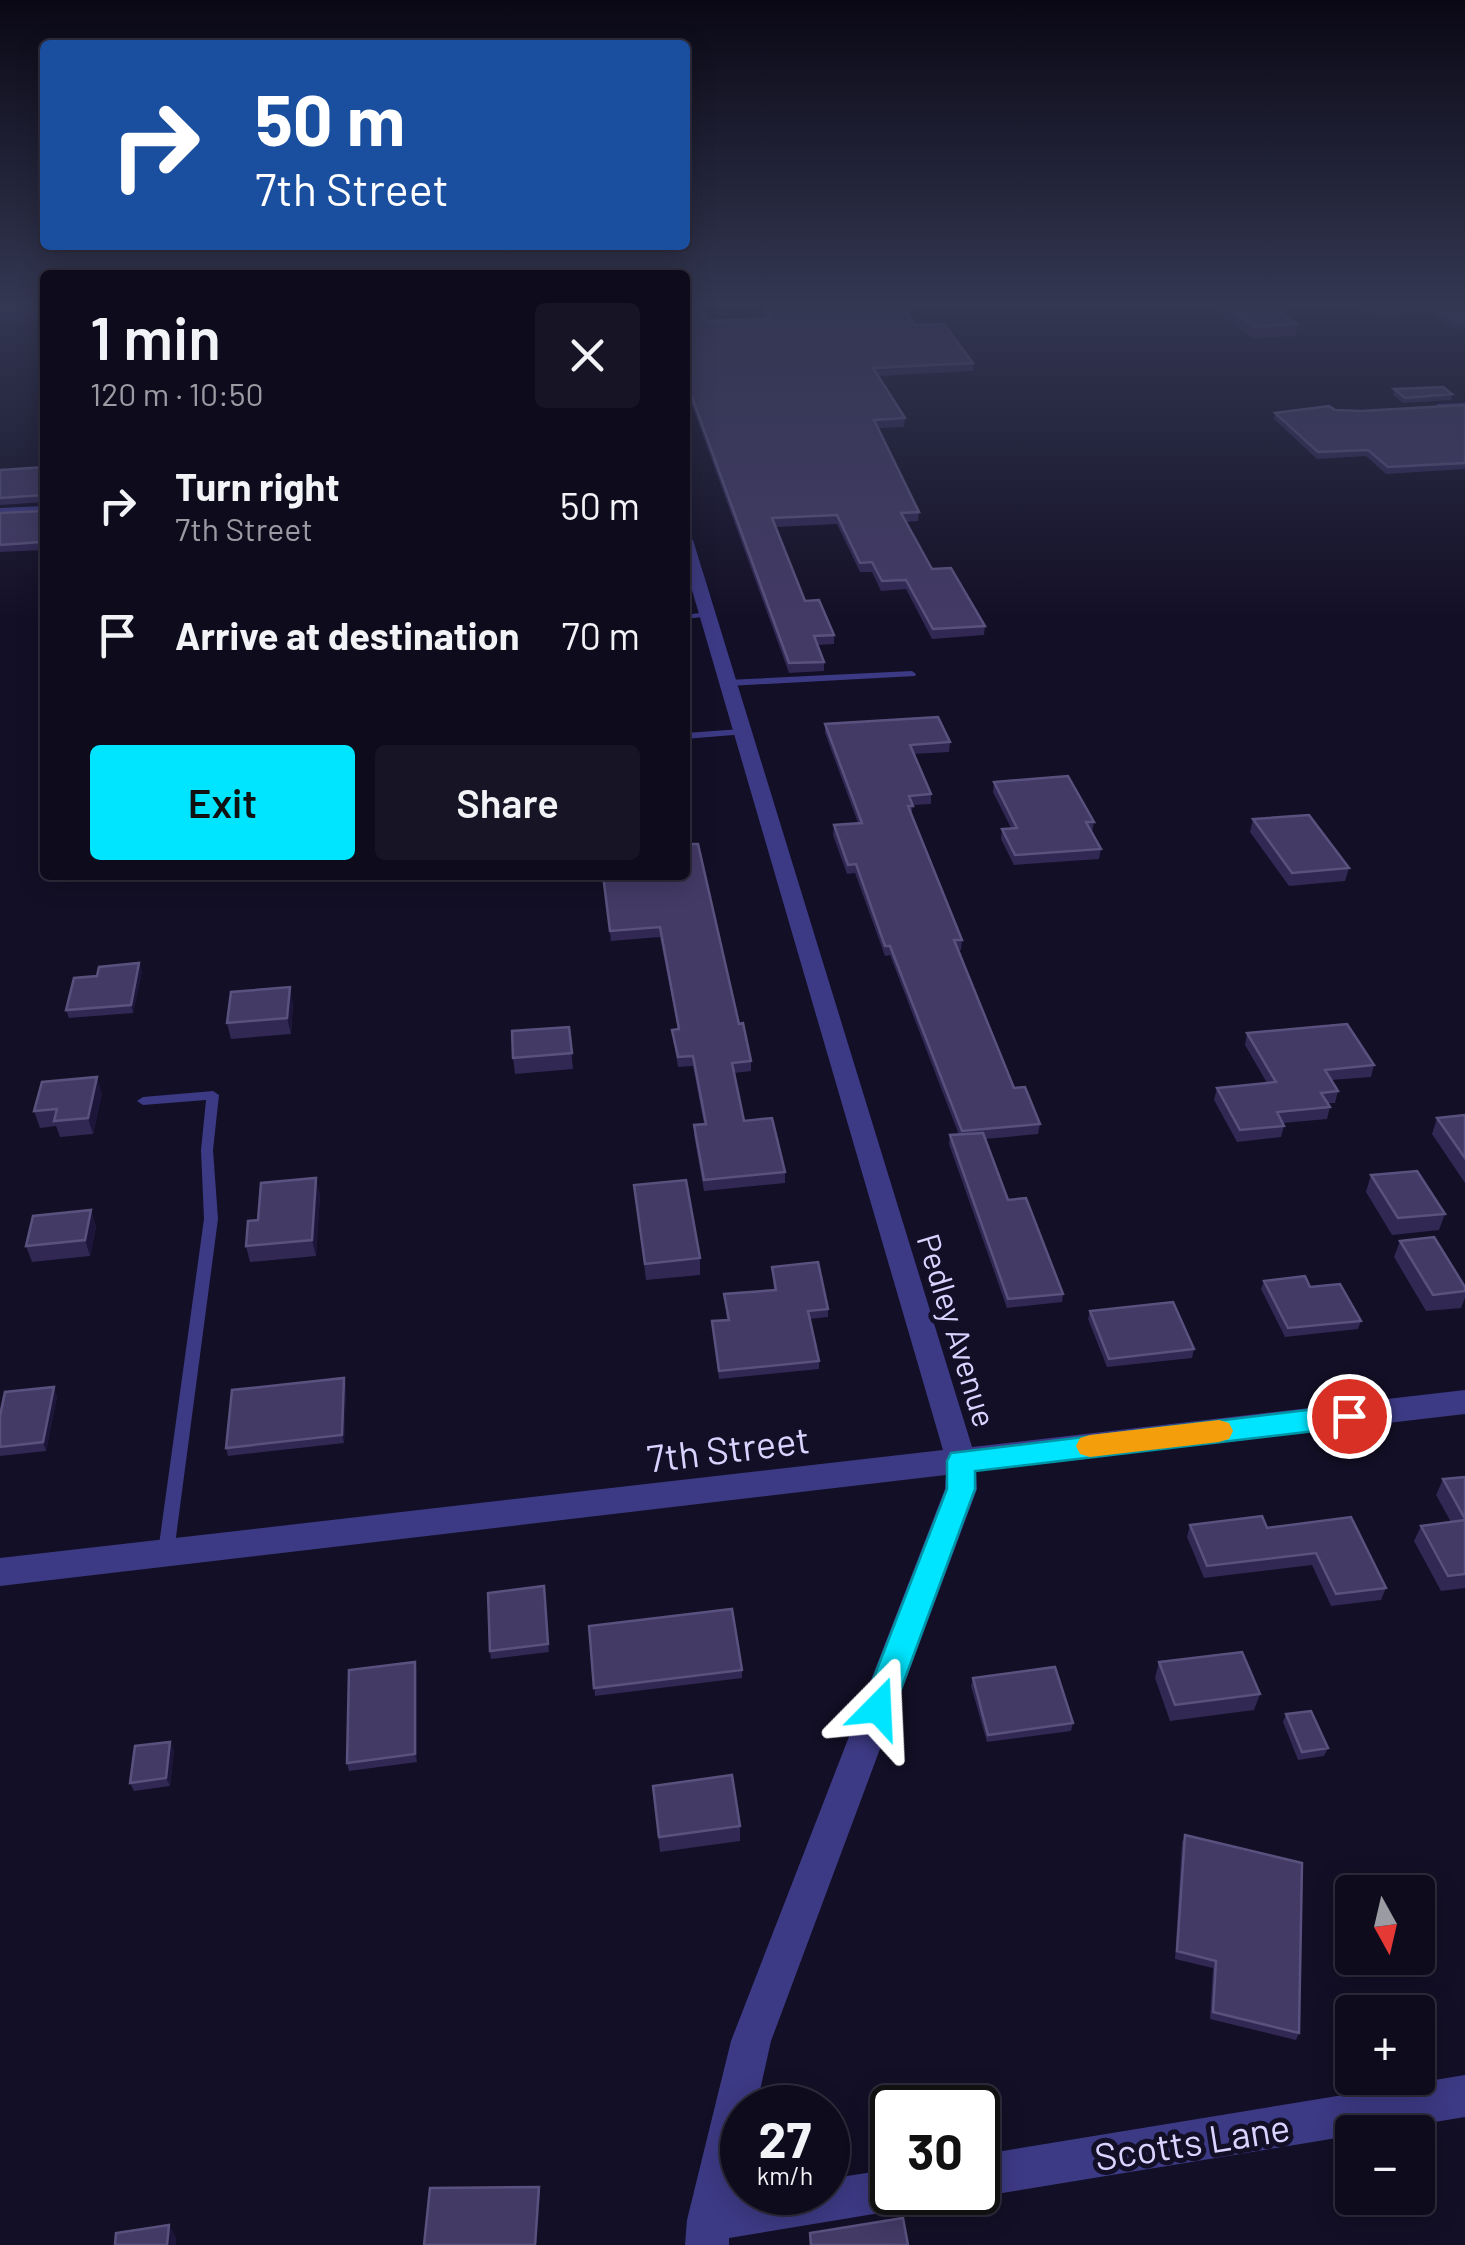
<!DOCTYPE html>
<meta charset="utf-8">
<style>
body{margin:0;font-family:Barlow,sans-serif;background:#171425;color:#f1f3f6;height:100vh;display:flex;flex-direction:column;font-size:38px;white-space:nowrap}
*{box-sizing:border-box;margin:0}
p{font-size:32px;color:#9b9ba3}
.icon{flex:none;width:55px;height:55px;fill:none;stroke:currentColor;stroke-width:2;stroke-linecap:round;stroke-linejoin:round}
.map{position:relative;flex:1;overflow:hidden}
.side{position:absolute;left:40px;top:270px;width:650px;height:610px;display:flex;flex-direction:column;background:#0e0b1c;border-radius:10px;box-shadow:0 5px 25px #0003,0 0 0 2px #2e2b3b}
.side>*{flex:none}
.banner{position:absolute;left:40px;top:40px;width:650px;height:210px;border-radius:10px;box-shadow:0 5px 25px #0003,0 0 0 2px #2e2b3b;background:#1a4fa0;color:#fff;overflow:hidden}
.needle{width:65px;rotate:172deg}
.fabs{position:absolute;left:1335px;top:1875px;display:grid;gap:20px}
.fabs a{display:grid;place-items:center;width:100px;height:100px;border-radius:10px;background:#0e0b1c;box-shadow:0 5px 25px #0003,0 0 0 2px #2e2b3b;font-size:50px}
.speed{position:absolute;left:720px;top:2085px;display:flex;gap:20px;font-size:50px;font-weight:700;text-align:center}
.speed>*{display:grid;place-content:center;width:130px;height:130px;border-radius:50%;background:#0e0b1c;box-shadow:0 5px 25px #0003,0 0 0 2px #2e2b3b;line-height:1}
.speed small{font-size:25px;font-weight:400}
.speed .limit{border:5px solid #111;border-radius:15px;background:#fff;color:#111}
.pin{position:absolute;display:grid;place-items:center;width:85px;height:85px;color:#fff;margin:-42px;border:5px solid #fff;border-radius:50%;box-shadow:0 2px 10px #0007}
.me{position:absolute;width:110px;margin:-55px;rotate:21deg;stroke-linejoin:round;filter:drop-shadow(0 0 8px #0008)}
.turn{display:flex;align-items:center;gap:35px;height:210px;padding:0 50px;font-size:45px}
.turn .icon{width:130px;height:130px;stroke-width:2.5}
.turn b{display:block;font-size:70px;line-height:85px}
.round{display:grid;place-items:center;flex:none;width:105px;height:105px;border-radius:10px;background:#171425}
.headline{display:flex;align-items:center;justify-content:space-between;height:170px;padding:0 50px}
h1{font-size:60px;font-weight:600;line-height:75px}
.primary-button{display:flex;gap:20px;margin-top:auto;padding:20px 50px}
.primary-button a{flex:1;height:115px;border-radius:10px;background:#00e5ff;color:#111;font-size:40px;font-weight:600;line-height:115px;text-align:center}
.primary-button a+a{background:#171425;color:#f1f3f6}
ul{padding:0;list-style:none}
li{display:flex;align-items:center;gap:30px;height:130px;padding:0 50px}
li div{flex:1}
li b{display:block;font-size:38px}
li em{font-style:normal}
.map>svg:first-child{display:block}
</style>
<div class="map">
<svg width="1465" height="2245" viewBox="0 0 1465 2245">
<rect width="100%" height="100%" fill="#130f26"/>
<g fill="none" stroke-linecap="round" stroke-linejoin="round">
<path fill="#3d3a85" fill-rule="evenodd" d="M1465 403V407L1438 408 1435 406 1438 404Z
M707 612 711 614 710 616 685 619V615Z
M912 671 916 674 915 676 728 686 724 683 728 680Z
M742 729 747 732 745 734 685 739V733Z
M213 1091 219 1095 213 1150 218 1219 174 1552 172 1557 166 1559 160 1557 158 1552 204 1219 201 1150 206 1100 143 1105 137 1101 143 1097Z"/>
<path fill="#3d3a85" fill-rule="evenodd" d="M45 506V514L0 516V508Z
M685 535 693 540 972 1447 1465 1390V1414L976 1471 977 1489 771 2041 756 2108H742V2168L737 2194 828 2192V2179L892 2169V2192H912L907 2205 892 2211 729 2238V2245H685L687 2220 731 2041 945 1489 946 1475 0 1586V1558L943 1450 685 566Z
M1465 2075V2117L978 2197 967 2192H978V2155Z"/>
</g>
<path fill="#312854" d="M0 305H45L40 318 0 321Z
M685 305 707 321 766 319 760 305H901L915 325 973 363V371L878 376 905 418 904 427 878 428 919 512 918 521 906 522 932 569 985 626 984 635 932 639 906 589 881 591 872 572H860L837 524 775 527 805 601 834 635V644L818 645 824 662V671L789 673 685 386V369L689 368 685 358Z
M1209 305H1270L1297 324 1295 336 1253 338Z
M1360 305H1465V332L1459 327 1451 328 1430 313 1375 316Z
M1394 389 1452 394 1451 400 1403 403 1393 395Z
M1465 405V469L1386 474 1366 456 1317 459 1274 419 1275 413 1335 410 1361 411Z
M45 467V502L0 505V470Z
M43 511 42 550 0 552V513Z
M825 724 950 742 949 752 913 754 931 794V804L913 805 911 815 962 940 961 950H958L1014 1088 1040 1124 1038 1134 985 1139 1008 1200 1063 1294 1062 1302 1007 1308 949 1144 950 1135H959L890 955 885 956 855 873 847 874 833 835 834 825 858 823 825 733Z
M994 782 1094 822 1092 832 1101 849 1099 859 1014 865 1001 839 1002 829 1011 828 993 792Z
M1253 819 1349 868 1345 881 1289 886 1250 832Z
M603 875H685L751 1061V1071L734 1073 744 1121 785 1172V1183L704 1191 694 1135V1125L704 1124 693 1066 678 1067 672 1030 678 1029 660 937 611 941Z
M142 971 133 1013 69 1018 66 1010 97 976Z
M293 1002 291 1034 231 1039 227 1023Z
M569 1027 573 1069 515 1074 513 1058Z
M1247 1033 1374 1065 1371 1077 1331 1080 1338 1091 1335 1103H1328L1330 1107 1327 1119 1283 1123 1284 1126 1281 1137 1237 1142 1214 1100 1217 1088 1267 1083 1245 1045Z
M102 1093 93 1134 60 1137 56 1126 40 1128 34 1111Z
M1465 1115V1183L1432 1134 1437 1118Z
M1371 1175 1445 1214 1439 1230 1392 1235 1366 1192Z
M634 1185 700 1258V1275L646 1280Z
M320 1194 316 1256 250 1262 246 1246 258 1220Z
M91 1210 96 1227 90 1256 32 1262 26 1246Z
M1400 1241 1465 1287V1298L1461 1308 1426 1311 1394 1257Z
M772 1267 828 1309V1317L810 1319 819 1361V1369L719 1379 712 1321 727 1320 724 1294 774 1290Z
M1264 1281 1310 1287 1361 1321 1358 1329 1285 1337 1261 1289Z
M1090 1311 1194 1349 1192 1358 1107 1367 1088 1319Z
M344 1378 346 1386 344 1443 228 1456 226 1448Z
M57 1396 46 1451 0 1456V1416Z
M1465 1477V1588L1441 1591 1414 1541 1421 1526 1451 1522 1436 1495 1443 1479Z
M1190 1525 1267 1528 1386 1588 1381 1600 1331 1606 1312 1565 1204 1578 1187 1537Z
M544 1586 549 1652 491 1659 490 1651Z
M589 1626 742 1670V1678L595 1696Z
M1159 1662 1260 1694 1254 1710 1170 1721 1155 1678Z
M417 1670V1762L349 1771 347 1763Z
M973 1678 1073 1723 1071 1731 987 1742 971 1686Z
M1286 1714 1328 1748 1324 1756 1298 1760 1283 1722Z
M174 1750 170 1786 134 1791 130 1783Z
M653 1786 740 1826V1841L660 1852Z
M1185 1835 1299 2033 1296 2040 1210 2019 1213 1968 1175 1959 1182 1842Z"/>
<path fill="#1d163a" d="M39 305H45V310L40 318 38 308Z
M45 530V542L42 550 40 542Z
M139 963 142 971 133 1013 131 1005Z
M290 987 293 1002 291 1034 287 1018Z
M97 1077 102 1093 93 1134 88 1118Z
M316 1178 320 1194 316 1256 312 1240Z
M91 1210 96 1227 90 1256 85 1240Z
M344 1378 346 1386 344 1443 342 1435Z
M54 1387 57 1396 46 1451 43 1442Z
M415 1662 417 1670V1762L415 1754Z
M170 1742 174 1750 170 1786 166 1778Z
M539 2187 540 2193 537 2245H535Z
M169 2225 176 2237V2245H167Z"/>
<path fill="#433a66" stroke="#5a527e" stroke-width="2.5" d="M0 305H39L38 308 0 310Z
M685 305H700L707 321 770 318 764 305H901L915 325 944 324 973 363 873 368 905 418 874 420 919 512 901 513 932 569 951 568 985 626 933 629 906 580 882 581 872 562 860 563 837 515 772 518 805 601 819 600 834 635 814 636 824 662 789 663 685 378V369L692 368 685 350Z
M1226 305H1270L1297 324 1255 327Z
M1372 305H1465V323L1461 320 1453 321 1432 306 1376 308Z
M1443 387 1452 394 1405 398 1394 389Z
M1465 405V463L1388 467 1368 450 1318 452 1275 413 1329 406 1335 410 1361 411Z
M45 467V501L43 495 0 498V470Z
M45 509V530L40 542 0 545V513L43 511Z
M938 717 950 742 910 745 931 794 909 796 913 806H908L962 940H954L1014 1088 1025 1087 1040 1124 962 1131 890 946H885L856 864 848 865 834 825 862 823 825 724Z
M1068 776 1094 822H1086L1101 849 1015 855 1002 829 1017 828 994 782Z
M1309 815 1349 868 1292 873 1253 819Z
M685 844H698L739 1024 743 1023 751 1061 732 1063 744 1121 772 1118 785 1172 704 1180 694 1125 706 1124 693 1056 678 1057 672 1030 679 1029 660 927 610 931 603 875H685Z
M139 963 131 1005 66 1010 74 978 97 976 99 967Z
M290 987 287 1018 227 1023 231 992Z
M1347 1024 1374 1065 1325 1070 1338 1091 1321 1093 1330 1107 1277 1112 1284 1126 1240 1130 1217 1088 1276 1082 1247 1033Z
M569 1027 572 1053 513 1058 512 1031Z
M97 1077 88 1118 54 1121 57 1109 34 1111 42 1082Z
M1465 1115V1158L1437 1118Z
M983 1133 1008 1200 1026 1198 1063 1294 1008 1299 950 1135Z
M1417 1171 1445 1214 1398 1218 1371 1175Z
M316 1178 312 1240 246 1246 248 1221 258 1220 261 1183Z
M686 1180 700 1258 645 1264 634 1185Z
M91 1210 85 1240 26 1246 33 1216Z
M1434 1237 1465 1287V1291L1433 1295 1400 1241Z
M818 1262 828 1309 808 1311 819 1361 719 1371 712 1321 729 1320 724 1294 776 1290 772 1267Z
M1305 1276 1310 1287 1340 1284 1361 1321 1288 1328 1264 1281Z
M1173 1302 1194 1349 1109 1359 1090 1311Z
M344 1378 342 1435 226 1448 232 1390Z
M54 1387 43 1442 0 1447V1416L5 1392Z
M1465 1477V1519L1443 1479Z
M1262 1516 1267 1528 1351 1517 1386 1588 1336 1594 1316 1553 1207 1566 1190 1525Z
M1465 1520V1574L1448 1576 1421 1526Z
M544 1586 548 1644 490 1651 488 1593Z
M732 1609 742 1670 594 1688 589 1626Z
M1242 1652 1260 1694 1175 1705 1159 1662Z
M415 1662V1754L347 1763 349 1670Z
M1055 1667 1073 1723 988 1735 973 1678Z
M1311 1711 1328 1748 1302 1752 1286 1714Z
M170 1742 166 1778 130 1783 135 1746Z
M732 1775 740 1826 659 1837 653 1786Z
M1185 1835 1302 1863 1299 2033 1213 2012 1216 1961 1177 1951Z
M539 2187 535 2245H424L430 2188Z
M903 2218 908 2245H811L810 2233Z
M169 2225 167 2245H115L116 2233Z"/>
<linearGradient id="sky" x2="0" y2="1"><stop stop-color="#0a0815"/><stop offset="0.49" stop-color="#333752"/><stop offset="1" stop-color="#333752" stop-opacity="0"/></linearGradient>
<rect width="1465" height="620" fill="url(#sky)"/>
<path fill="#00e5ff" stroke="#0095a6" stroke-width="2.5" d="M1349 1405 1358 1408 1362 1416 1358 1424 1349 1427 975 1471V1489L894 1708 889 1718 878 1722 867 1718 862 1708 947 1489V1461L951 1453Z"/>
<path fill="#f59e0b" d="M1219 1420 1229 1423 1233 1431 1229 1439 1219 1442 1090 1457 1080 1454 1076 1446 1080 1438 1090 1435Z"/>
<g text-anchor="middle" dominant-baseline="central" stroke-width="10" stroke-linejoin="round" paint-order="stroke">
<g font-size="32" fill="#d9d4ff" stroke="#130f26">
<text transform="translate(958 1330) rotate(73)">Pedley Avenue</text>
</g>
<g font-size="38" fill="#d9d4ff" stroke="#130f26">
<text transform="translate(728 1448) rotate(-7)">7th Street</text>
<text transform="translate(1192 2141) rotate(-9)">Scotts Lane</text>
</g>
</g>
</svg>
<div class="fabs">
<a><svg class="needle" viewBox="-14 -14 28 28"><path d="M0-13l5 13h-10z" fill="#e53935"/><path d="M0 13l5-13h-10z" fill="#9b9ba3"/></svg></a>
<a>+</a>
<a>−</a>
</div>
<div class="speed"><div>27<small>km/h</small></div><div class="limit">30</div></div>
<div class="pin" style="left:1349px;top:1416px;background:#d93025"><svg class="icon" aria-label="arrive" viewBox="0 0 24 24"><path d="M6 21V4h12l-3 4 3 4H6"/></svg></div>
<svg class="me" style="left:878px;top:1708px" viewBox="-20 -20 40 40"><path d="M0-17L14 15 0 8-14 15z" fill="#00e5ff" stroke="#fff" stroke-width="4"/></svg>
<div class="banner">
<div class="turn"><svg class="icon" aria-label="right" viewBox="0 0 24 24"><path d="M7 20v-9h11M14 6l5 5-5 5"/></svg><div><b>50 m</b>7th Street</div></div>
</div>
<section class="side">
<div class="headline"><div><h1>1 min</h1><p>120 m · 10:50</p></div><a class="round"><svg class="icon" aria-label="close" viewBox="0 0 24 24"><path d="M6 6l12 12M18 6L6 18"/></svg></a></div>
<ul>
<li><svg class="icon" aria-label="right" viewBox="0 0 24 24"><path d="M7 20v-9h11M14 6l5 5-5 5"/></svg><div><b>Turn right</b><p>7th Street</p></div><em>50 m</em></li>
<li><svg class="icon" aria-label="arrive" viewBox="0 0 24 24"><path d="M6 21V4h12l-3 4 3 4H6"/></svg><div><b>Arrive at destination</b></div><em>70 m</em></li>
</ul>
<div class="primary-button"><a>Exit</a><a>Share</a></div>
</section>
</div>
